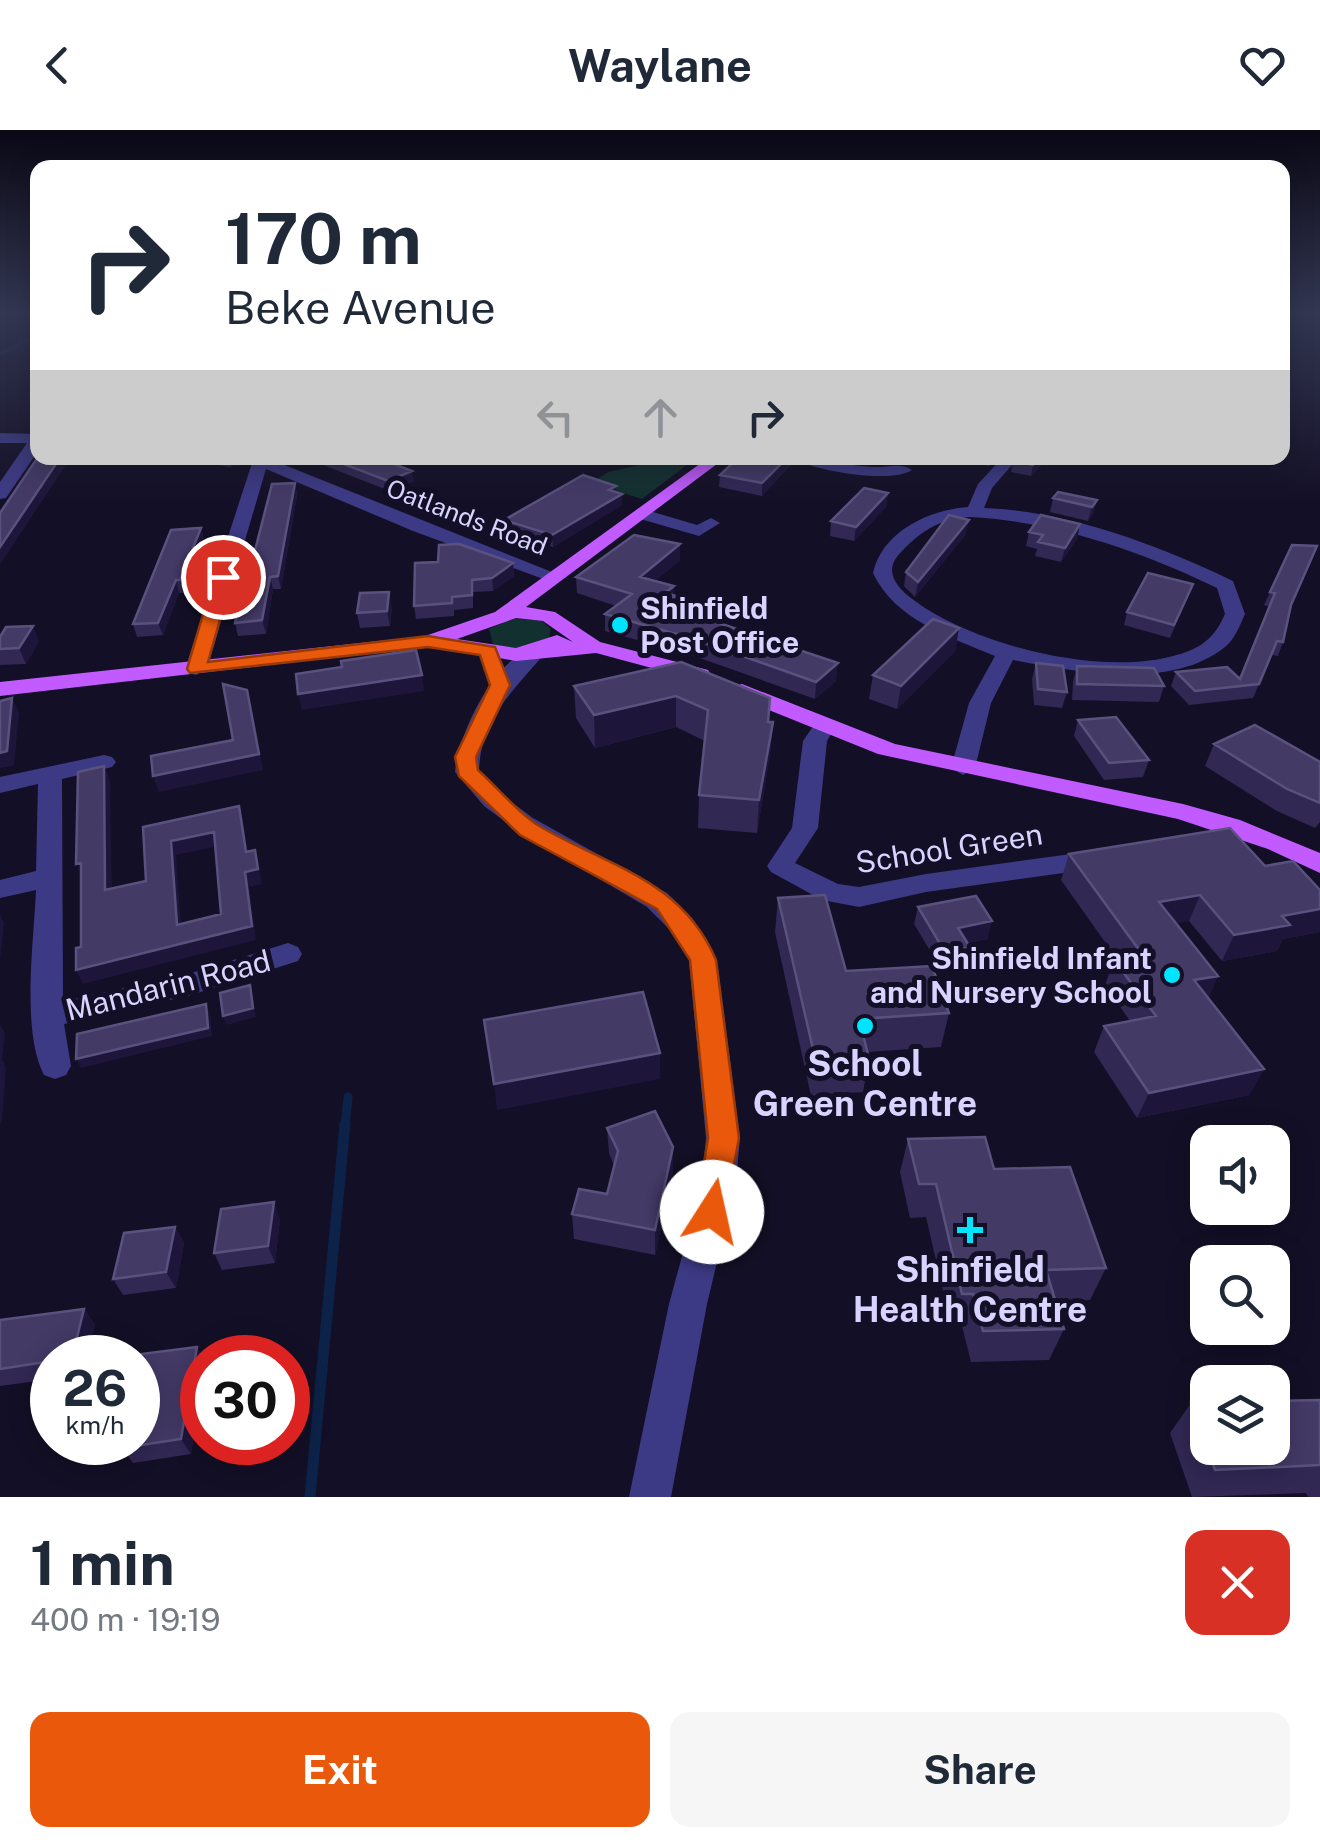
<!DOCTYPE html>
<meta charset="utf-8">
<style>
body{margin:0;font-family:"Public Sans",sans-serif;background:#f6f6f7;color:#1f2937;height:100vh;display:flex;flex-direction:column;font-size:38px;white-space:nowrap}
*{box-sizing:border-box;margin:0}
p{font-size:32px;color:#747a83}
.icon{flex:none;width:55px;height:55px;fill:none;stroke:currentColor;stroke-width:2;stroke-linecap:round;stroke-linejoin:round}
.map{position:relative;height:1367px;overflow:hidden}
.side{display:flex;flex-direction:column;background:#fff;flex:1}
.side>*{flex:none}
.hud{position:absolute;left:30px;top:30px;width:1260px;height:305px;border-radius:20px;box-shadow:0 5px 25px #0003;background:#fff;color:#1f2937;overflow:hidden}
.controls{position:absolute;left:1190px;top:995px;display:grid;gap:20px}
.controls a{display:grid;place-items:center;width:100px;height:100px;border-radius:20px;background:#fff;box-shadow:0 5px 25px #0003;font-size:50px}
.speed{position:absolute;left:30px;top:1205px;display:flex;gap:20px;font-size:50px;font-weight:700;text-align:center}
.speed>*{display:grid;place-content:center;width:130px;height:130px;border-radius:50%;background:#fff;box-shadow:0 5px 25px #0003;line-height:1}
.speed small{font-size:25px;font-weight:400}
.speed .limit{border:15px solid #d22;background:#fff;color:#111}
.pin{position:absolute;display:grid;place-items:center;width:85px;height:85px;color:#fff;margin:-42px;border:5px solid #fff;border-radius:50%;box-shadow:0 2px 10px #0007}
.me{position:absolute;width:110px;margin:-55px;rotate:10deg;stroke-linejoin:round;filter:drop-shadow(0 0 8px #0008)}
.turn{display:flex;align-items:center;gap:35px;height:210px;padding:0 30px;font-size:45px}
.turn .icon{width:130px;height:130px;stroke-width:2.5}
.turn b{display:block;font-size:70px;line-height:85px}
.lanes{display:flex;align-items:center;height:95px;padding:0 30px;background:#0003;justify-content:center;gap:50px;direction:ltr}
.lanes .off{opacity:.35}
.round{display:grid;place-items:center;flex:none;width:105px;height:105px;border-radius:20px;background:#f6f6f7}
.headline{display:flex;align-items:center;justify-content:space-between;height:170px;padding:0 30px}
h1{font-size:60px;font-weight:700;line-height:75px}
.primary-button{display:flex;gap:20px;margin-top:auto;padding:20px 30px}
.primary-button a{flex:1;height:115px;border-radius:20px;background:#ea580c;color:#fff;font-size:40px;font-weight:700;line-height:115px;text-align:center}
.primary-button a+a{background:#f6f6f7;color:#1f2937}
header{display:flex;justify-content:space-between;align-items:center;height:130px;padding:0 30px;background:#fff;font-size:45px;font-weight:700}
.map>svg:first-child{display:block}
</style>
<header><svg class="icon" aria-label="back" viewBox="0 0 24 24"><path d="M15 5l-7 7 7 7"/></svg>Waylane<svg class="icon" aria-label="heart" viewBox="0 0 24 24"><path d="M12 20l-8-8c-3-5 5-10 8-4 3-6 11-1 8 4z"/></svg></header>
<div class="map">
<svg width="1320" height="1367" viewBox="0 0 1320 1367">
<rect width="100%" height="100%" fill="#130f26"/>
<path fill="#12302f" d="M671 328H696L642 369 591 353 608 342Z
M513 488 542 491 551 499 549 509 529 520 493 515 489 499Z"/>
<g fill="none" stroke-linecap="round" stroke-linejoin="round">
<path stroke="#0c2248" stroke-width="4" d="M0 224 38 206"/>
<path stroke="#0c2248" stroke-width="9" d="M345 996 348 967"/>
<path stroke="#0c2248" stroke-width="11" d="M310 1367 345 994"/>
<path fill="#3d3a85" fill-rule="evenodd" d="M0 182H5L7 184 0 187Z
M0 303 38 304V321L6 368 0 369V352L27 313H0Z
M246 328H267L562 446 553 452 546 450 413 401 266 339 207 539 196 545 189 543 185 539 252 333Z
M793 328C821 326 846 336 873 337 887 338 901 332 912 340 892 354 813 341 793 328Z
M1002 328H1018L992 358 984 378C1068 381 1158 415 1233 451L1245 484C1240 495 1235 509 1225 517 1170 561 1076 542 1013 530L991 573 975 638 963 645 951 638 969 573 995 526C950 507 895 490 873 443 882 402 928 380 968 377L978 354ZM969 387C1054 391 1141 421 1217 458L1225 484C1217 502 1208 513 1189 521 1115 550 990 519 925 478 914 470 898 461 893 446 889 432 899 424 908 415 927 397 944 389 969 387Z
M643 379 697 395 711 388 720 393 699 406 637 388V380Z
M535 517 545 523C514 560 481 588 479 641L502 665 533 688 667 763 693 789 717 830 740 1008 736 1053 707 1174 671 1367H629L669 1174 702 1053 706 1008 689 830 673 803 647 777 515 699 484 676 455 642C458 603 495 528 535 517Z
M824 590 835 597 827 611 818 698 795 733 838 754 859 757 926 744 1100 720 1113 729 1100 738 926 762 859 777 822 770 771 742 767 736 792 698 803 611 816 592Z
M104 625 112 627 116 632 112 637 62 649 63 871 188 844 288 813 298 817 302 824 298 831 188 866 64 894 71 936 66 945 55 949 44 945C21 901 34 810 36 760L0 768V750L36 741 38 654 0 663V647Z"/>
<path fill="#c25bff" fill-rule="evenodd" d="M708 328H725L526 477 555 482 600 512 708 540 711 545 708 550 700 551 596 523 516 531 435 516 0 566V552L425 506 495 482ZM516 488 543 491 573 512 557 505 516 518 457 509Z
M742 554 895 614 1183 674 1240 690 1320 723V743L1268 719 1178 689 878 624 734 566 731 561 734 556Z"/>
</g>
<path fill="#312854" d="M38 327 148 328 112 332 110 328 68 331 0 434V383Z
M171 328H241L231 337Z
M305 328H379L414 351 390 361Z
M738 328H794L793 332 762 366 719 357 720 345Z
M939 328H999L989 336Z
M1016 328H1048L1031 346 1011 342 1013 331Z
M295 353 297 365 281 459H273L266 504 238 506 235 493 252 432Z
M616 362 622 364V375L553 417 506 402 504 390Z
M888 363 886 377 854 411 830 406 831 391Z
M1053 368 1097 370 1093 384 1088 391 1050 382Z
M1080 394 1077 409 1061 432 1035 426 1037 419 1026 416 1029 402Z
M201 398 204 410 184 463H179L163 505 137 507 133 494Z
M966 404 915 467 904 456 906 442Z
M1292 415 1283 512 1278 526 1272 525 1253 568 1189 575 1171 556 1176 542 1240 549 1270 477 1264 475 1270 462Z
M680 430 655 451 676 466V479L836 551 815 569 697 527 605 501V484L616 476 577 463 576 447Z
M415 433H513L514 446 493 461 473 462V478L454 480V486L416 489 414 476Z
M1193 454 1170 508 1124 495 1127 482Z
M392 477 390 496 360 498 357 483Z
M959 498 955 521 897 579 869 569 873 545Z
M0 507 39 511 26 534 0 535Z
M681 532 769 592H773L770 624 757 703 698 698 699 665 705 611 676 597 595 618 576 588 574 556Z
M1036 533 1067 562 1062 578 1034 575 1032 549Z
M1077 536 1164 556 1159 572 1072 570 1073 552Z
M1078 590 1149 630 1143 647 1104 650 1074 606Z
M1214 614 1320 632V692L1315 698 1277 681 1205 636Z
M1069 724 1265 736 1320 760V802L1283 809 1277 821 1222 831 1189 791 1175 793 1218 846 1208 868 1264 939 1249 965 1137 988 1094 922 1104 896 1130 891 1105 855 1114 830 1117 829 1061 750Z
M778 768 846 841 949 883 941 917 867 922 869 928 863 962 811 966 775 802Z
M918 777 988 809 967 813 965 834 941 839 914 794Z
M607 998 673 1042 655 1125 574 1109 572 1084 607 1064 614 1036 609 1023Z
M908 1009 994 1039 1106 1138 1090 1170 1056 1172 1064 1199 1049 1230 971 1232 962 1196H951L926 1087 910 1088 900 1042Z
M280 1089 275 1133 222 1140 214 1123Z
M175 1097 184 1113 176 1158 123 1165 113 1149Z
M84 1179 95 1195 52 1228V1249L0 1256V1190Z
M197 1217 203 1228 202 1253 191 1324 133 1333 122 1318Z
M1320 1270V1367H1308L1306 1363 1192 1367 1170 1303 1191 1273Z"/>
<path fill="#1d163a" d="M60 328H67L68 331 0 434V417Z
M110 328H148L112 332Z
M229 328H241L231 337Z
M787 328H794L793 332 762 366V353Z
M991 328H999L989 336Z
M1040 328H1048L1031 346 1033 335Z
M412 341 414 351 390 361 388 351Z
M295 353 297 365 281 459 278 446Z
M616 356 617 367 622 364V375L553 417 552 405 609 360Z
M888 363 886 377 854 411 856 397Z
M1097 370 1093 384 1088 391 1092 377Z
M969 390 966 404 915 467 918 452Z
M1080 394 1077 409 1061 432 1065 418Z
M201 398 204 410 184 463 180 450Z
M680 414V430L640 464V447Z
M513 433 514 446 493 461 492 448Z
M270 447 273 459 266 504 262 490Z
M176 450 179 463 163 505 158 493Z
M674 456 676 483 665 492V463Z
M389 462 392 477 390 496 387 481Z
M33 496 39 511 26 534 19 518Z
M959 498 955 521 897 579 901 556Z
M838 533 836 551 815 569 816 552Z
M422 545 424 561 302 580 298 564Z
M247 560 263 640 159 662 153 646 259 624Z
M676 566V597L595 618 594 585Z
M12 568 19 582 14 636 0 638V623Z
M773 592 770 624 757 703 759 670Z
M104 636 110 650 112 775 105 760Z
M239 676 243 690 250 736 246 722Z
M214 702 219 716 176 725 182 809 177 795 171 711Z
M255 720 262 754 249 757 256 810 83 854 76 840 252 796 245 742Z
M1200 765 1189 791 1148 798 1159 772Z
M1320 779V802L1283 809 1277 821 1222 831 1234 805 1282 786Z
M0 784 4 793 0 831Z
M992 791 988 809 953 815 958 798Z
M970 817 965 834 941 839 945 822Z
M1218 846 1206 872 1194 850Z
M250 855 256 887 226 895 223 886Z
M206 874 210 883 212 906 81 938 76 929Z
M0 895 5 903 2 930 6 937 2 993 0 994Z
M660 923V949L497 980 494 954Z
M1264 939 1249 965 1137 988 1149 963Z
M673 1017V1042L655 1125V1100Z
M274 1072 280 1089 275 1133 268 1116Z
M175 1097 184 1113 176 1158 166 1142Z
M84 1179 95 1195 87 1228H72Z
M197 1217 203 1228 202 1253 191 1324 181 1309Z"/>
<path fill="#433a66" stroke="#5a527e" stroke-width="2.5" fill-rule="evenodd" d="M38 327 60 328 0 417V383Z
M328 328H379L412 341 388 351Z
M738 328H787L762 353 720 345Z
M1016 328H1040L1033 335 1013 331Z
M583 345 616 356 609 360 622 364 552 405 504 390Z
M295 353 278 446 270 447 262 490 235 493 247 433 252 432 272 354Z
M864 358 888 363 856 397 831 391Z
M1058 362 1097 370 1092 377 1053 368Z
M949 385 969 390 918 452 906 442Z
M1041 385 1080 394 1065 418 1038 412 1043 405 1029 402Z
M201 398 180 450H176L158 493 133 494 171 400Z
M634 405 680 414 640 447 674 456 665 463 676 466 665 475 838 533 816 552 697 510 605 484 632 464 576 447Z
M459 414 513 433 492 448 472 450V465L452 467V473L414 476 415 433 438 432 439 415Z
M1292 415 1317 416 1291 475 1283 512 1277 511 1259 554 1195 561 1176 542 1227 537 1240 549 1275 463 1270 462Z
M1148 443 1193 454 1174 495 1127 482Z
M389 462 387 481 357 483 360 463Z
M933 489 959 498 901 556 873 545Z
M33 496 19 518 0 519V507L6 497Z
M416 520 422 545 298 564 296 544 342 537 341 531Z
M681 532 770 568 768 592H773L759 670 699 665 708 580 676 566 594 585 574 556Z
M1036 533 1063 536 1067 562 1038 559Z
M1077 536 1154 538 1164 556 1077 554Z
M223 554 247 560 259 624 153 646 151 626 233 610Z
M12 568 7 621 0 623V571Z
M1116 587 1149 630 1109 633 1078 590Z
M1255 595 1320 632V673L1287 659 1214 614Z
M104 636 105 760 146 751 143 697 239 676 246 722 255 720 258 739 245 742 252 796 76 840V818L81 817V733L76 734 78 642ZM214 702 221 784 177 795 171 711Z
M1230 698 1265 736 1293 731 1320 760V779L1282 786 1290 795 1234 805 1200 765 1159 772 1218 846 1194 850 1264 939 1149 963 1104 896 1156 886 1114 830 1142 824 1069 724Z
M825 765 846 841 932 836 949 883 859 889 869 928 816 932 778 768Z
M976 766 992 791 958 798 970 817 945 822 918 777Z
M250 855 253 878 223 886 220 863Z
M643 862 660 923 494 954 484 890Z
M206 874 208 898 76 929 77 904Z
M655 981 673 1017 655 1100 572 1084 579 1059 607 1064 618 1021 607 998Z
M985 1007 994 1039 1070 1037 1106 1138 1046 1140 1064 1199 983 1201 973 1164H962L936 1054H919L908 1009Z
M274 1072 268 1116 214 1123 221 1079Z
M175 1097 166 1142 113 1149 124 1103Z
M84 1179 72 1228H52V1231L0 1239V1190Z
M197 1217 181 1309 122 1318 123 1312H138V1243L141 1224Z
M1320 1270V1335L1215 1340 1191 1273H1208V1318H1272V1271Z"/>
<linearGradient id="sky" x2="0" y2="1"><stop stop-color="#0a0815"/><stop offset="0.49" stop-color="#333752"/><stop offset="1" stop-color="#333752" stop-opacity="0"/></linearGradient>
<rect width="1320" height="373" fill="url(#sky)"/>
<path fill="#ea580c" stroke="#983908" stroke-width="2.5" d="M223 442 232 447 208 532 428 506 495 517 510 555 476 627 478 640C498 658 518 683 541 697 610 737 682 750 716 830L739 1008 723 1092 712 1096 701 1092 696 1082 708 1008 690 830 657 779 520 705 459 646 455 627 490 555 480 525 428 517 190 543 187 539 214 447Z"/>
<g fill="#00e5ff" stroke="#130f26" stroke-width="4">
<circle cx="620" cy="495" r="10"/>
<circle cx="1172" cy="845" r="10"/>
<circle cx="865" cy="896" r="10"/>
<path d="M965 1085h10v10h10v10h-10v10h-10v-10h-10v-10h10z"/>
</g>
<g text-anchor="middle" dominant-baseline="central" stroke-width="10" stroke-linejoin="round" paint-order="stroke">
<g font-size="25" fill="#d9d4ff" stroke="#130f26">
<text transform="translate(467 387) rotate(21)">Oatlands Road</text>
</g>
<g font-size="30" font-weight="bold" fill="#d9d4ff" stroke="#130f26" text-anchor="start">
<text x="640" y="478">Shinfield<tspan x="640" dy="34">Post Office</tspan></text>
<text x="1152" y="828" text-anchor="end">Shinfield Infant<tspan x="1152" dy="34">and Nursery School</tspan></text>
</g>
<g font-size="30" fill="#d9d4ff" stroke="#130f26">
<text transform="translate(949 718) rotate(-9)">School Green</text>
<text transform="translate(168 855) rotate(-14)">Mandarin Road</text>
</g>
<g font-size="35" font-weight="bold" fill="#d9d4ff" stroke="#130f26">
<text x="865" y="933">School<tspan x="865" dy="40">Green Centre</tspan></text>
<text x="970" y="1139">Shinfield<tspan x="970" dy="40">Health Centre</tspan></text>
</g>
</g>
</svg>
<div class="controls">
<a><svg class="icon" aria-label="sound" viewBox="0 0 24 24"><path d="M4 9h4l5-4v14l-5-4H4zM17 9q2 3 0 6"/></svg></a>
<a><svg class="icon" aria-label="search" viewBox="0 0 24 24"><circle cx="10" cy="10" r="6"/><path d="M15 15l6 6"/></svg></a>
<a><svg class="icon" aria-label="layers" viewBox="0 0 24 24"><path d="M12 4l9 5-9 5-9-5zM3 14l9 5 9-5"/></svg></a>
</div>
<div class="speed"><div>26<small>km/h</small></div><div class="limit">30</div></div>
<div class="pin" style="left:223px;top:447px;background:#d93025"><svg class="icon" aria-label="arrive" viewBox="0 0 24 24"><path d="M6 21V4h12l-3 4 3 4H6"/></svg></div>
<svg class="me" style="left:712px;top:1082px" viewBox="-20 -20 40 40"><circle r="19" fill="#fff"/><path d="M0-13L10 11 0 6-10 11z" fill="#ea580c"/></svg>
<div class="hud">
<div class="turn"><svg class="icon" aria-label="right" viewBox="0 0 24 24"><path d="M7 20v-9h11M14 6l5 5-5 5"/></svg><div><b>170 m</b>Beke Avenue</div></div>
<div class="lanes"><svg class="icon off" aria-label="left" viewBox="0 0 24 24"><path d="M17 20v-9H6M10 6l-5 5 5 5"/></svg><svg class="icon off" aria-label="ahead" viewBox="0 0 24 24"><path d="M12 20V5M6 11l6-6 6 6"/></svg><svg class="icon" aria-label="right" viewBox="0 0 24 24"><path d="M7 20v-9h11M14 6l5 5-5 5"/></svg></div>
</div>
</div>
<section class="side">
<div class="headline"><div><h1>1 min</h1><p>400 m · 19:19</p></div><a class="round" style="background:#d93025;color:#fff"><svg class="icon" aria-label="close" viewBox="0 0 24 24"><path d="M6 6l12 12M18 6L6 18"/></svg></a></div>
<div class="primary-button"><a>Exit</a><a>Share</a></div>
</section>
